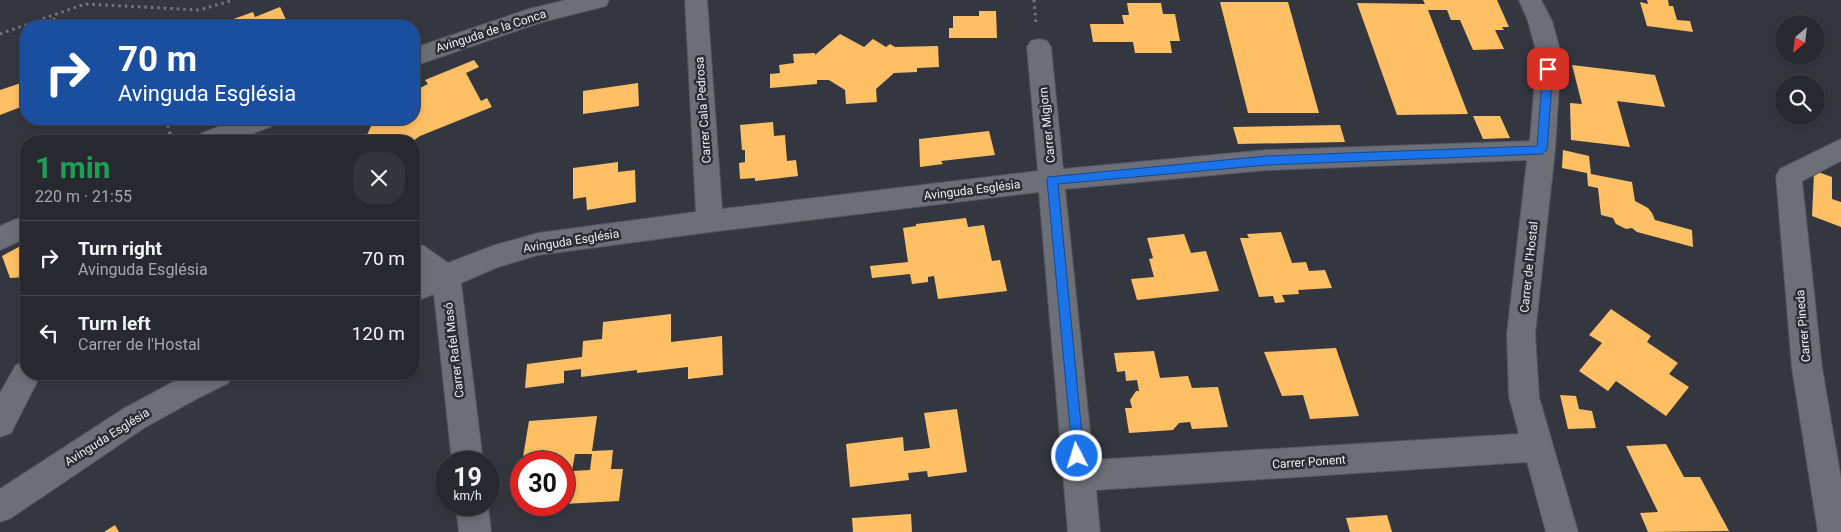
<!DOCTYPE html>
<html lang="en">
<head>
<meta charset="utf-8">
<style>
  :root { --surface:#282930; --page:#34353c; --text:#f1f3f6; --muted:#a5a6ab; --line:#44454c }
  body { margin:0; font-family:Roboto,sans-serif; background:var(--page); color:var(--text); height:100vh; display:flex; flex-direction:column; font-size:19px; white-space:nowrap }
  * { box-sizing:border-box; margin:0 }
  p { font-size:16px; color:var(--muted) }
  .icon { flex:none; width:28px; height:28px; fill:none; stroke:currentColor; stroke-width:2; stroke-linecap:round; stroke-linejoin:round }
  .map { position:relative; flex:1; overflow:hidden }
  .panel { position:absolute; left:20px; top:135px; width:400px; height:245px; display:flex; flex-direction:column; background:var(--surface); border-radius:20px; box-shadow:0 2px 8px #0003,0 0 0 1px var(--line) }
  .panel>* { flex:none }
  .hud { position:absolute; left:20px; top:20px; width:400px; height:105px; border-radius:20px; box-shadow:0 2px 8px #0003,0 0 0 1px var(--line); background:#1a4fa0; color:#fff; overflow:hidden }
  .needle { width:32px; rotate:208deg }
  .buttons { position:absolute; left:1775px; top:15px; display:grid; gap:10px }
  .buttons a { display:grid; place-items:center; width:50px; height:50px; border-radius:50%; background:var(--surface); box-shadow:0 2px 8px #0003,0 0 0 1px var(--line); font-size:25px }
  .speed { position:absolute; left:435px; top:451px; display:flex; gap:10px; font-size:25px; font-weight:700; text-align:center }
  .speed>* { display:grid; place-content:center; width:65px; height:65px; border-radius:50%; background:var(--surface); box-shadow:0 2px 8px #0003,0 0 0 1px var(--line); line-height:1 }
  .speed small { font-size:12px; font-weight:400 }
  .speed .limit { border:8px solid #d22; background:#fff; color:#111 }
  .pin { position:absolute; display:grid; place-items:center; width:42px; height:42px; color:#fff; margin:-21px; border-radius:10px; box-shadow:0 2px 8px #0006 }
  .me { position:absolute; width:55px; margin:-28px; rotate:355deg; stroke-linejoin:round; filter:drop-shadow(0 0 4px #0008) }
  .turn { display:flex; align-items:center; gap:18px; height:105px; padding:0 15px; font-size:22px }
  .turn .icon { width:65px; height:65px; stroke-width:2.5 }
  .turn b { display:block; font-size:35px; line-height:42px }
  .round { display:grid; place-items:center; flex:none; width:52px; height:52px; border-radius:20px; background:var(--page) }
  .head { display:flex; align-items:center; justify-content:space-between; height:85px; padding:0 15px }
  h1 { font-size:30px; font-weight:700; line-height:38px; color:#1e9e55 }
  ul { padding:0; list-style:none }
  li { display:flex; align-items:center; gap:15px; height:75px; padding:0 15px; border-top:1px solid var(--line) }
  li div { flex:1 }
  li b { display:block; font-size:19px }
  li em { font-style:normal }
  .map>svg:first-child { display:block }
  .building { fill:#ffc065; fill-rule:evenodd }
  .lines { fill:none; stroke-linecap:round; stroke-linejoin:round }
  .street-casing { stroke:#53555c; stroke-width:2 }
  .path { stroke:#74767e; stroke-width:3; stroke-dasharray:2.5 4; stroke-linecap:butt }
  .street { fill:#6c6e78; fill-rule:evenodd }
  .route { fill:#1a73e8; stroke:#114b97 }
  .labels { text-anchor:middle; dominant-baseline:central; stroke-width:5; stroke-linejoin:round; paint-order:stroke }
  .street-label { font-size:12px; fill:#eceef4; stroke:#2b2d36 }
</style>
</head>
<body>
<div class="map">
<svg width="1841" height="532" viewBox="0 0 1841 532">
  <rect width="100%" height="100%" fill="#353740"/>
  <g class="building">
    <path d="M1423,0h74l12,27h-7l2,3h-9l9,19 -31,1 -13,-30h-9l-4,-10h-19l40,104 -71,1 -40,-112 68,1z"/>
    <path d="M1647,0h21l1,6h4l4,14 13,1 3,11 -46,-6 -7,-24 8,2z"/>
    <path d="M1220,2h68l31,111h-71z"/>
    <path d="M1127,3h34l2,11h12l5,27h-10l2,12h-37l-2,-11h-40l-3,-18h34l-2,-9h7z"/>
    <path d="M280,7l9,19h-75l39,-14 2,5z"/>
    <path d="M979,11h17l1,27h-48v-10h4v-12h26z"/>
    <path d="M55,18l2,8h-25z"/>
    <path d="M840,34l24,13 9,-8 13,8 4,-3 5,3 43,-1 1,21 -22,1v4l-23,1 -18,16 1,13 -31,2 -1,-14 -16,-10h-12v4l-47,4v-14l10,-1 -1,-8 15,-2 -1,-9 22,-1v2z"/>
    <path d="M474,60l5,7 -13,6 15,28 6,-3 5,9 -72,29 -7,5h-44l-4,-2 9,-19 2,-1h38v-28l14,-7 -3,-4z"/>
    <path d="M1572,65l83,10 10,32 -48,-6 13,46 -59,-7 -1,-37 12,1z"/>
    <path d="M21,83l5,22 -26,10v-25z"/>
    <path d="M638,83l1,23 -56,8v-23z"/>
    <path d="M1473,116h27l10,22 -27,1z"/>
    <path d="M773,122l1,14 11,-1 2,26 9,-1 2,16 -43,5v-3l-15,1 -1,-16 6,-1v-12h-3l-2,-25z"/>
    <path d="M1340,125l5,17 -107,2 -5,-17z"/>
    <path d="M989,131l6,24 -54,6 2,3 -23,3 -1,-28z"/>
    <path d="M1563,150l26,6 2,18 41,8 3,19 13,7 4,5 3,7 37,10 1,17 -56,-15 -5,-4 -6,1 -10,-5 -3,-6 -12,-3 -3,-27 -10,-2 -1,-13 -25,-5z"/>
    <path d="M618,162v10l17,-2 1,32 -49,8 -1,-13 -13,2v-31z"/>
    <path d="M1818,172l14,5v22l9,3v25l-29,-11 2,-43z"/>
    <path d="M966,218l2,9 16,-2 8,36 8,-1 7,31 -69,8 -4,-23 -6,1v5l-16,2 -2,-10 -38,4 -2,-12 38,-4 -5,-34 13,-2v-2z"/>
    <path d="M1281,232l11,31 14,-1 3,9 16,-1 7,18 -34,2 1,4 -17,1 3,7 -10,1 -2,-7 -14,1 -19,-59h9l-2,-4z"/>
    <path d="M1184,234l7,19 15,-2 13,40 -82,9 -6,-21 23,-2 -5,-18 4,-1 -6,-20z"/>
    <path d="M26,243v34l-16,1 -8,-22z"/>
    <path d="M1611,309l40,27 -4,6 31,21 -9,11 20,13 -23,29 -50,-35 -8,10 -29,-20 23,-28 -13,-8z"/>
    <path d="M671,314v28l51,-6 1,39 -35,4v-12l-51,6v-3l-56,7v-8l-17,2v12l-39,5 2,-24 55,-7 1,-16 19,-2 1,-17z"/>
    <path d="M1336,348l23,68 -49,3 -7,-24 -21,1 -18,-44z"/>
    <path d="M1154,351l6,27 28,-2 4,12 26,-1 10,40 -36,2 -2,-7 -11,1 -6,7 -44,3 -4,-25h7l-2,-8 6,-9h3l-2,-11 -11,1 -1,-10 -8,1 -3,-19z"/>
    <path d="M1560,395l16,1 3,13 13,2 4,17 -28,1z"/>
    <path d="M957,409l10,63 -39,5 -1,-6 -19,2 1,7 -59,7 -4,-43 57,-7 1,14 26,-3 -6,-35z"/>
    <path d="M597,416l-5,35 21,-1 -2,19h12l-4,32 -55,3v-42h-29l1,-6 -13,1 6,-36zM575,454h17l-2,16 -18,1z"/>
    <path d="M1666,444l18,33h16l29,54 -81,1 -8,-19 18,-1 -32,-66z"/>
    <path d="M911,514l1,18h-59l-1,-14z"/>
    <path d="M1387,515l5,17h-42l-4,-14z"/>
    <path d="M115,525l4,7h-15z"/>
  </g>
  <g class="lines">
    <g class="street-casing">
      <g id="street">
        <path d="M566,0h43l-3,6 -64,16 -128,44v-18l115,-39z"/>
        <path d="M685,0h22l15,209 316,-38 -11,-124 4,-6 8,-2 8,2 4,6 12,122 204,-19 263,-9 7,-87 -9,-33 -9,-21h22l11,21 9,33 -6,96 -20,184 4,63 39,135h-32l-19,-70 -431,28 4,42h-32l-29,-340 -329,40 -172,23 -40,12 -37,16 22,179h-31l-18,-168 -20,8v-24l7,-4 -7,-5v-26l10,3 24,17 44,-17 46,-13 158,-21zM1527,160l-20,174 2,63 10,37 -426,26 -28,-271 202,-19z"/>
        <path d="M238,119h37l-3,7 -38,15h-38l4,-7z"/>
        <path d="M1841,139v22l-39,20 20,187 19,111v53h-23l-26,-164 -16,-192 4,-7z"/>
        <path d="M26,215v23l-26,12v-24z"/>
        <path d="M26,361v13h15l-30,59 -11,4v-44l16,-28z"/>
        <path d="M188,374h45l-5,9 -28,14 -56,31 -133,90 -11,4v-33l123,-80z"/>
        <path d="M456,505h32l3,27h-32z"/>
      </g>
    </g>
    <g class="path">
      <path d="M1034,0l2,24"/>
      <path d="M0,34l85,-30 114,6 35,-10"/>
      <path d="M124,119l1,5 14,-5"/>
      <path d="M166,119l6,22"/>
    </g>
    <use href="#street" class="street"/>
  </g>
  <path class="route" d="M1548,66l5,3 -6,81 -5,4 -275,11 -209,19 26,272 -2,4 -5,2 -4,-2 -26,-280 1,-3 219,-21 270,-10 6,-77z"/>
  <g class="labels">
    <g class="street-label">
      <text transform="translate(491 31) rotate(-18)">Avinguda de la Conca</text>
      <text transform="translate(703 110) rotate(-94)">Carrer Cala Pedrosa</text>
      <text transform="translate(1047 125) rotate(-96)">Carrer Migjorn</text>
      <text transform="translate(972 190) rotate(-7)">Avinguda Església</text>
      <text transform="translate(571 241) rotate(-9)">Avinguda Església</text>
      <text transform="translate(1529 267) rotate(-84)">Carrer de l'Hostal</text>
      <text transform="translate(1803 326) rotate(-95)">Carrer Pineda</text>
      <text transform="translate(454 350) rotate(-97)">Carrer Rafel Masó</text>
      <text transform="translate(107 437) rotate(-32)">Avinguda Església</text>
      <text transform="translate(1309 462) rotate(-4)">Carrer Ponent</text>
    </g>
  </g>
</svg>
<div class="buttons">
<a><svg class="needle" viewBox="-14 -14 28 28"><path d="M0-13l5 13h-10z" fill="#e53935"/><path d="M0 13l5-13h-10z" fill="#a5a6ab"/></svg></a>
<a><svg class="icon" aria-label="search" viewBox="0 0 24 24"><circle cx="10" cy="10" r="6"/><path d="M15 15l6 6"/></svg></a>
</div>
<div class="speed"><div>19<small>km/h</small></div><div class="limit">30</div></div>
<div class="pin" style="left:1548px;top:69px;background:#d93025"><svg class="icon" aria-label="arrive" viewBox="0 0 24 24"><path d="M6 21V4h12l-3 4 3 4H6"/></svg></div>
<svg class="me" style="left:1077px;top:456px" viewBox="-20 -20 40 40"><circle r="17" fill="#1a73e8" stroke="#fff" stroke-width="3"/><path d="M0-11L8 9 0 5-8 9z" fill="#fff"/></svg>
<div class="hud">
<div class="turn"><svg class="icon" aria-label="right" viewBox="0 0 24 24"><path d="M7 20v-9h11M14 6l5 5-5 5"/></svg><div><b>70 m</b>Avinguda Església</div></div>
</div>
<section class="panel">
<div class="head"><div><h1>1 min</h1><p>220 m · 21:55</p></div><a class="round"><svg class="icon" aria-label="close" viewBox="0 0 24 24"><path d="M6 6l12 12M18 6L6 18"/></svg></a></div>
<ul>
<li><svg class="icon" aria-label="right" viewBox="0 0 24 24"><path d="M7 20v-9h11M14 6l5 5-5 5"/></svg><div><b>Turn right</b><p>Avinguda Església</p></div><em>70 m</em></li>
<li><svg class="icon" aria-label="left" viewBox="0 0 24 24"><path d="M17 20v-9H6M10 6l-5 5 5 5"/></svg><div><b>Turn left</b><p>Carrer de l'Hostal</p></div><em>120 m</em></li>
</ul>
</section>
</div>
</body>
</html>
